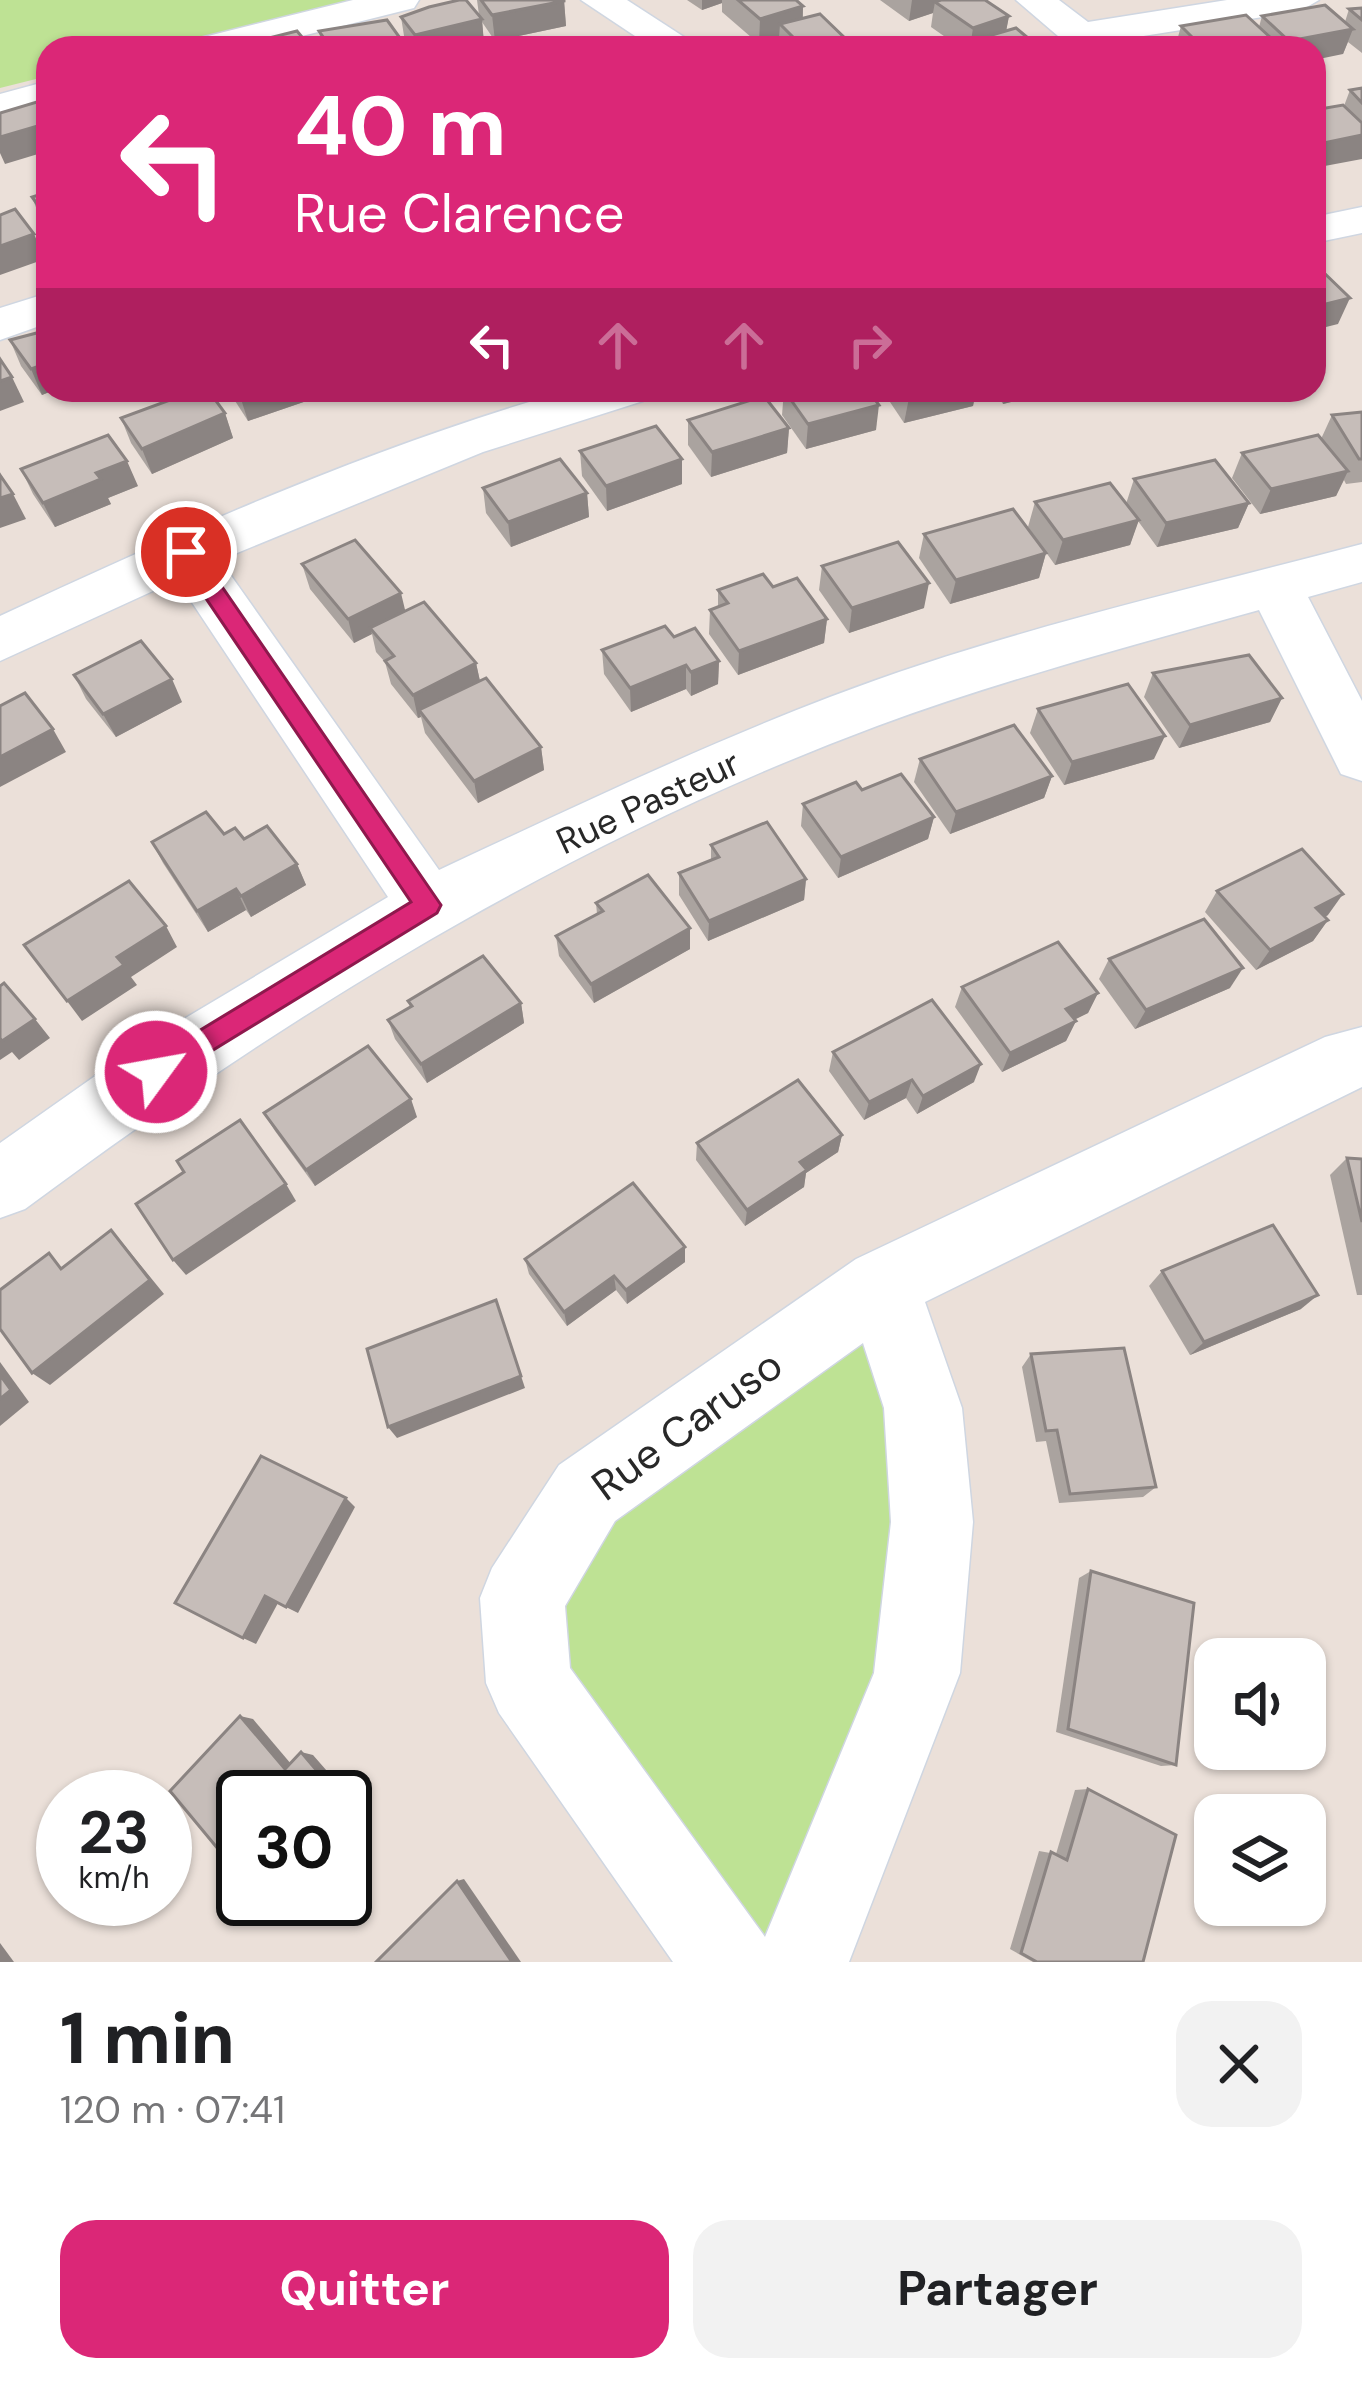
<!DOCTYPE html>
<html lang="fr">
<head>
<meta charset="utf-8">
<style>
  :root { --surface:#fff; --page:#f2f2f2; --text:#202124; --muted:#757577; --accent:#db2777 }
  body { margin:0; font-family:"DM Sans",sans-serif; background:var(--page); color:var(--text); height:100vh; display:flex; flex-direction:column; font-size:45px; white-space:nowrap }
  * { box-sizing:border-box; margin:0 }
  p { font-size:39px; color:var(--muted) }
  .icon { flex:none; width:66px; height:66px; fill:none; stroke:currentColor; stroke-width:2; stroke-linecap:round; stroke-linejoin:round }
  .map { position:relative; height:1962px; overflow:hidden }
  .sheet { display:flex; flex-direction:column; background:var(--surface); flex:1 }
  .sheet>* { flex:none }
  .banner { position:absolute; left:36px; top:36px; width:1290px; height:366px; border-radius:36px; box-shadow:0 3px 9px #0004; background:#db2777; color:#fff; overflow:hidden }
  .tools { position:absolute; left:1194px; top:1638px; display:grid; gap:24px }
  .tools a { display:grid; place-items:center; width:132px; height:132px; border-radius:24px; background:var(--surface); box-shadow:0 3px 9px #0004; font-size:60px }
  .speed { position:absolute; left:36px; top:1770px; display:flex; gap:24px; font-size:60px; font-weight:700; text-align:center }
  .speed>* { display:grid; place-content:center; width:156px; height:156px; border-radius:50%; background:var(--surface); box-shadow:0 3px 9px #0004; line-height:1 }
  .speed small { font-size:30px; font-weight:400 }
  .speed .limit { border:6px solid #111; border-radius:18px; background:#fff; color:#111 }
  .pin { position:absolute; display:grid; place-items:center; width:102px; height:102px; color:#fff; margin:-51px; border:6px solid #fff; border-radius:50%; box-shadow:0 3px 12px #0007 }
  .me { position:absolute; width:132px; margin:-66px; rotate:58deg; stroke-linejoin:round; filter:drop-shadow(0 0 9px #0008) }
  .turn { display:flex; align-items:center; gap:42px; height:252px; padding:0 60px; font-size:54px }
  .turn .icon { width:156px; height:156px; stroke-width:2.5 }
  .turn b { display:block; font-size:84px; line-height:102px }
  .lanes { display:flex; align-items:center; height:114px; padding:0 60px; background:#0003; justify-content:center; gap:60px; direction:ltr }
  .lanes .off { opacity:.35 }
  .round { display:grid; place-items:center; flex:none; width:126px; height:126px; border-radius:36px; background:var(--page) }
  .summary { display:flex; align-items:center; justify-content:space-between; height:204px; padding:0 60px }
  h1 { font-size:72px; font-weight:700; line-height:90px }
  .cta { display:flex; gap:24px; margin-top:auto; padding:24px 60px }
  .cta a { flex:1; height:138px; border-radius:36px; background:var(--accent); color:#fff; font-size:48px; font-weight:700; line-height:138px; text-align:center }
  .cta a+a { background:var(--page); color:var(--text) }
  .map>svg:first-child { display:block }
  .green { fill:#bee294 }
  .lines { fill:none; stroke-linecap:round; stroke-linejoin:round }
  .minor-casing { stroke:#cfd6e1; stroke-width:3 }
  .minor { fill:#fff; fill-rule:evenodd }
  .wall { fill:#aaa39f }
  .shaded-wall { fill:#8b8482 }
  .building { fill:#c6bdb9; stroke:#8b8482; stroke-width:3 }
  .route { fill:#db2777; stroke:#8e194d; stroke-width:3 }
  .labels { text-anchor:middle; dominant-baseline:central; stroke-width:9; stroke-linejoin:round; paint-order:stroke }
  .street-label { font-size:36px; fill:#282828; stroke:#fff }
  .near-street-label { font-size:42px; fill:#282828; stroke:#fff }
</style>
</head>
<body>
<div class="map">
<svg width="1362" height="1962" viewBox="0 0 1362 1962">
  <rect width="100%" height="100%" fill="#ebe0d9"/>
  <g class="green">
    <path d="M0,0h351l-192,48h-111v28l-48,12z"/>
    <path d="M869,1329l39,181 -23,163 -116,289 -214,-310 10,-68 52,-76z"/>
  </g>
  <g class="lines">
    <g class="minor-casing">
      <g id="minor">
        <path d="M353,0h66l-5,8 -160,40h-68l6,-8z"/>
        <path d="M581,0h46l74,48h-48z"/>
        <path d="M1016,0h43l29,22 139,-22h92l-19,11 -188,30 5,7h-45z"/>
        <path d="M48,81v25l-48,13v-25z"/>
        <path d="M1362,207v26l-48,10v-26z"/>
        <path d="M48,293v30l-48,17v-32z"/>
        <path d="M570,390h81l-8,11 -160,51 -263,108 219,310c129,-60 258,-122 391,-173 172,-66 355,-106 532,-153v38l-54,15 54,104v80l-21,-7 -82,-164c-129,36 -257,70 -382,116 -308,115 -590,288 -852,483l-25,9v-75l132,-93 256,-153 -211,-317 -177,81v-45c185,-86 372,-170 570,-226z"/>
        <path d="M1362,1027v60l-437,215 37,106 11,114 -13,151 -111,289h-176l-174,-249 -13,-30 -6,-85 12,-30 67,-103 297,-206 469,-222zM863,1343l21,65 7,114 -17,151 -109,264 -195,-269 -5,-62 50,-85z"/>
      </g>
    </g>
    <use href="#minor" class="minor"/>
  </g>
  <g class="wall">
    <path d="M477,0h87l2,26 -71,15 -13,-19 2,22 -16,4h-58l-5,-6 -4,-25 78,-2z"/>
    <path d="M687,0h109l7,6v12l47,25 -1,5h-71l1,-10 -20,6 -37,-32v-9l-20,7z"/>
    <path d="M880,0h105l24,16 -3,15 34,17h-79l-30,-21 2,-14 -24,8z"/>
    <path d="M1362,8v45l-14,-11 -5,12 -29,-6h-139l6,-22 78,1 3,-11 83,6 4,-13z"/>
    <path d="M319,31l81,7 2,10h-80z"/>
    <path d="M1362,88v71l-18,-53 6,-16z"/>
    <path d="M48,192v39l-6,-8 -10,-26z"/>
    <path d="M10,340l38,50h6l-12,5 -21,-29z"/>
    <path d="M228,390h95l1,5 -76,26z"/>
    <path d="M784,390l92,40 -70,19 -24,-34z"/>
    <path d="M885,390h91l-3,16 -69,17 -20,-30z"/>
    <path d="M994,390h66l-57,14z"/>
    <path d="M1362,412v70l-16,2 -2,-4 -8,16 -76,18 -28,-36 10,-25 79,-14 11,-24z"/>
    <path d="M225,413l8,25 -81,36 -21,-31 -10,-25z"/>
    <path d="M688,420l101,8 -2,25 -76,24 -23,-32z"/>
    <path d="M580,451l102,33 -75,27 -25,-35z"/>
    <path d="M21,469l117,17 -30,12 3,6 -56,23 -22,-33z"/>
    <path d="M1134,479l115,24 -11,25 -81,19 -19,-26 -8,24 -75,20 -27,-38 7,-25 91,2z"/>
    <path d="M483,488l104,5 2,24 -78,30 -25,-34z"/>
    <path d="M924,534l122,19 -7,25 -89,26 -31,-46z"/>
    <path d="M302,564l103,47 71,52 4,18 61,66 3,23 -66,33 -53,-70 -4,-16 -3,1 -27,-34 -6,-22 -9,-10 -4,-18 -18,9 -44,-54z"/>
    <path d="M822,566l102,42 -75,25 -30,-43z"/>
    <path d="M773,587l54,32 -3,24 -86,32 -29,-41 1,-24 8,-3v-17z"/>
    <path d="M674,637l45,24 -1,23 -27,12 -5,-7 -55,23 -27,-38 -2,-24z"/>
    <path d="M1153,673l129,25 -12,24 -91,26 -35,-51z"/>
    <path d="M74,675l108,27 -66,35 -30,-38z"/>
    <path d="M1038,709l116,50 -90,26 -34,-52z"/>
    <path d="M920,759l132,17 -8,22 -94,36 -36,-52z"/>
    <path d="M862,790l72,27 -6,22 -90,39 -37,-52 2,-22z"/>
    <path d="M224,834l20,5 53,25 9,21 -55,32 -5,-7 -38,22 -45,-69 -11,-21z"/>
    <path d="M711,845l95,34 -2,21 -96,41 -29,-46v-22l32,-13z"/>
    <path d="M1217,891l111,24 -3,2 3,3 -15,21 -57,29 -51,-58z"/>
    <path d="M596,903l94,25v21l-96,54 -35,-47 -3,-20 41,-22z"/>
    <path d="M1109,959l121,29 -95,41 -36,-50z"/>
    <path d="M962,987l136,6 -10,20 -14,7 2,1 -10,20 -64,31 -47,-65z"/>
    <path d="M408,1001l113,2 3,20 -97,60 -32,-44 -7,-19 22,-13z"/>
    <path d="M833,1052l141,30 -57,32 -11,-16 -42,22 -35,-49z"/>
    <path d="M264,1113l153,4 -102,69 -40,-55z"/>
    <path d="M842,1135l-4,17 -32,21 -2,14 -59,39 -49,-66 1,-17z"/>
    <path d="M1347,1158l15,1v136h-5l-27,-120z"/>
    <path d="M525,1259l160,3 -58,42 -11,-14 -49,36 -38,-52z"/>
    <path d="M1162,1271l139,38 -111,46 -41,-69z"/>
    <path d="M1031,1354l125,133 -13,10 -84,6 -13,-62 -10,1 -14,-75z"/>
    <path d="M1091,1571l85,194 -15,1 -105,-34 23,-154z"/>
    <path d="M1088,1789l55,173h-110l-23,-13 29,-98 17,3 19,-64z"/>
  </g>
  <g class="shaded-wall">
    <path d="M702,0h20v3l-20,7z"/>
    <path d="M912,0h49l-26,2 -2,11 -24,8z"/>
    <path d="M564,1l2,25 -71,15 -3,-26z"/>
    <path d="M803,6l-1,25 -22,-7 -1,14 -20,6 1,-25z"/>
    <path d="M1009,16l-5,26 -26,-3 -2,9h-6l3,-20z"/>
    <path d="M482,19l2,25 -16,4h-51l-2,-13z"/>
    <path d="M1353,29l-10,25 -29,6v-12h-28l3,-7z"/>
    <path d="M400,38l2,10h-45z"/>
    <path d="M1272,39l-3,9h-47z"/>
    <path d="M48,123v28l-43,13 -5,-11v-16z"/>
    <path d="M1362,135v24l-48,9v-23z"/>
    <path d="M34,234l11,25 -45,16v-29z"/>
    <path d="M1350,298l-12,26 -24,6v-23z"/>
    <path d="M48,363v27h6l-12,5 -11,-26z"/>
    <path d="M12,377l12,25 -24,9v-30z"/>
    <path d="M258,390h65l1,5 -76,26 -8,-25z"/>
    <path d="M940,390h36l-3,16 -69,17 5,-25z"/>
    <path d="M1006,390h54l-57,14z"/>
    <path d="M879,405l-3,25 -70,19 2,-25z"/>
    <path d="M225,413l8,25 -81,36 -10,-25z"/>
    <path d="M789,428l-2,25 -76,24 1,-25z"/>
    <path d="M682,459v25l-75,27 -1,-25z"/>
    <path d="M127,461l11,25 -30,12 3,6 -56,23 -12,-24 53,-30z"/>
    <path d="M1348,471l-12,25 -76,18 11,-25z"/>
    <path d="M587,493l2,24 -78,30 -3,-25z"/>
    <path d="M13,494l13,25 -26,9v-30z"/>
    <path d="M1249,503l-11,25 -81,19 9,-24z"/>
    <path d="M1139,520l-9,25 -75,20 8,-25z"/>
    <path d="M1046,553l-7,25 -89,26 6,-24z"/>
    <path d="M929,583l-5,25 -75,25 3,-25z"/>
    <path d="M401,593l6,25 -37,10 2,6 -18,9 -6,-24z"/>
    <path d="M827,619l-3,24 -86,32 1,-24z"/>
    <path d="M719,661l-1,23 -27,12v-24z"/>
    <path d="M476,663l5,23 -62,24 2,7 -3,1 -5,-23z"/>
    <path d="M686,665v24l-55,23 -1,-24z"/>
    <path d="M172,679l10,23 -66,35 -13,-23z"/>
    <path d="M1282,698l-12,24 -91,26 11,-23z"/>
    <path d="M53,729l13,23 -66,35v-30z"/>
    <path d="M1165,736l-11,23 -90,26 8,-23z"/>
    <path d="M541,747l3,23 -66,33 -4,-22z"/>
    <path d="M1052,776l-8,22 -94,36 6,-22z"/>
    <path d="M934,817l-6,22 -90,39 3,-21z"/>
    <path d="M297,864l9,21 -55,32 -10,-21z"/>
    <path d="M806,879l-2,21 -96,41 1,-20z"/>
    <path d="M236,889l10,21 -38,22 -11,-21z"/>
    <path d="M1343,894l-15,21 -26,14 14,-21z"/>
    <path d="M1328,920l-15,21 -57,29 14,-20z"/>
    <path d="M166,926l11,21 -46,30 6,8 -55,36 -15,-20 50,-44z"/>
    <path d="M690,928v21l-96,54 -3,-19z"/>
    <path d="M1243,968l-13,20 -95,41 11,-19z"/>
    <path d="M1098,993l-10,20 -31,15 9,-19z"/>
    <path d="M521,1003l3,20 -97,60 -6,-19z"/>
    <path d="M35,1019l15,19 -31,22 -7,-8 -12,8v-22z"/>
    <path d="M1076,1021l-10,20 -64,31 8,-19z"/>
    <path d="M981,1064l-7,18 -57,32 6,-18z"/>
    <path d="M912,1080l-6,18 -42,22 5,-18z"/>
    <path d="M411,1099l6,18 -102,69 -9,-16z"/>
    <path d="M842,1135l-4,17 -32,21 -2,14 -59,39 2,-16 53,-48z"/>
    <path d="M286,1184l10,17 -110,74 -13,-15z"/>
    <path d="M111,1230l14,16 39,48 -114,91 -18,-12z"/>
    <path d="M685,1247v15l-58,42 -1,-14z"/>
    <path d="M614,1276l2,14 -49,36 -3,-14z"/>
    <path d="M1318,1295l-17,14 -111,46 14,-13z"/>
    <path d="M496,1300l29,88 -128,50 -9,-11z"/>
    <path d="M0,1362l29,40 -29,24z"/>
    <path d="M346,1498l9,9 -57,106 -12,-6z"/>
    <path d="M265,1596l13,7 -22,41 -13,-6z"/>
    <path d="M240,1716l13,3 44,52 -12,-2z"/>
    <path d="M301,1752l12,3 55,63 -23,26v-47h-6z"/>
    <path d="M464,1879l57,83h-9l-55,-81z"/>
    <path d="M287,1899h10l-11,13 -14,3z"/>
    <path d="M0,1943l14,19h-14z"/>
  </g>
  <g class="building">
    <path d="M459,0h7l16,19 -67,16 -14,-18 28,-10z"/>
    <path d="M481,0h83v1l-72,14z"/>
    <path d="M738,0h58l7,6 -43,13z"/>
    <path d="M941,0h44l24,16 -36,12 -38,-26z"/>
    <path d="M1325,5l28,24 -64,12 -27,-25z"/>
    <path d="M1362,8v12l-13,-11z"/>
    <path d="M820,14l30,29 -21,5h-25l-24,-24z"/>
    <path d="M1246,15l26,24 -50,9h-19l-22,-22z"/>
    <path d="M387,20l13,18 -43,10h-26l-12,-17z"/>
    <path d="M1016,28l24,20h-51l-11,-9z"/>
    <path d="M297,31l14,17 -78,-1z"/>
    <path d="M1362,88v15l-12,-13z"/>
    <path d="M47,99l1,24 -48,14v-24z"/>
    <path d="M1343,105l19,18v12l-48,10v-35z"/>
    <path d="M48,192v27l-16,-22z"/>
    <path d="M15,209l19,25 -34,12v-31z"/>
    <path d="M1319,268l31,30 -36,9v-38z"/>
    <path d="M48,330v33l-17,6 -21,-29z"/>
    <path d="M0,359l12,18 -12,4z"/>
    <path d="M197,390h11l17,23 -83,36 -21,-31z"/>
    <path d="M236,390h22l-18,6z"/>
    <path d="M784,390h84l11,15 -71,19z"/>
    <path d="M903,390h37l-31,8z"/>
    <path d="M764,396l25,32 -77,24 -24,-32z"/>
    <path d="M1362,412v47h-3l-27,-44z"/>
    <path d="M656,426l26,33 -76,27 -26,-35z"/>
    <path d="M108,435l19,26 -31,12 5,6 -58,24 -22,-34z"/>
    <path d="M1318,435l30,36 -77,18 -29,-36z"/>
    <path d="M560,459l27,34 -79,29 -25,-34z"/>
    <path d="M1215,460l34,43 -83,20 -32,-44z"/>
    <path d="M0,475l13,19 -13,4z"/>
    <path d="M1110,483l29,37 -76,20 -28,-38z"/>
    <path d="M1013,509l33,44 -90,27 -32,-46z"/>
    <path d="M355,540l46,53 -53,26 -46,-55z"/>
    <path d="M898,542l31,41 -77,25 -30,-42z"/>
    <path d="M763,574l10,13 24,-9 30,41 -88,32 -29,-41 18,-7 -10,-13z"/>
    <path d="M424,602l52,61 -63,32 -28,-34 9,-5 -24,-28z"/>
    <path d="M665,626l9,11 21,-9 24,33 -28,11 -5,-7 -56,23 -28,-38z"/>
    <path d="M141,641l31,38 -69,35 -29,-39z"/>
    <path d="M1249,655l33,43 -92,27 -37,-52z"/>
    <path d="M486,678l55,69 -67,34 -55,-71z"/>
    <path d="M1128,684l37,52 -93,26 -34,-53z"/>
    <path d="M25,693l28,36 -53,28v-51z"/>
    <path d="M1014,725l38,51 -96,36 -36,-53z"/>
    <path d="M901,774l33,43 -93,40 -38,-53 53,-22 6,8z"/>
    <path d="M206,812l18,22 11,-6 9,11 23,-13 30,38 -56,32 -5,-7 -39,22 -45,-69z"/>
    <path d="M767,822l39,57 -97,42 -30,-48 40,-16 -8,-12z"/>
    <path d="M1302,849l41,45 -27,14 12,12 -58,30 -53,-59z"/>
    <path d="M648,875l42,53 -99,56 -35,-48 47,-25 -7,-8z"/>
    <path d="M129,881l37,45 -49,31 7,8 -57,36 -43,-56z"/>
    <path d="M1204,919l39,49 -97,42 -37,-51z"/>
    <path d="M1058,942l40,51 -32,16 10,12 -66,32 -48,-66z"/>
    <path d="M483,956l38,47 -100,61 -33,-44 24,-14 -4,-5z"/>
    <path d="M4,983l31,36 -33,22 -2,-3v-52z"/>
    <path d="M932,1000l49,64 -58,32 -11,-16 -43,22 -36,-50z"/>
    <path d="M368,1046l43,53 -105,71 -42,-57z"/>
    <path d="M798,1080l44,55 -42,27 7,8 -60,40 -50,-67z"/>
    <path d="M240,1120l46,64 -113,76 -37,-56 48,-32 -7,-11z"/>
    <path d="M1347,1158l15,1v63z"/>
    <path d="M633,1183l52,64 -59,43 -12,-14 -50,36 -39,-53z"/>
    <path d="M1273,1225l45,70 -114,47 -42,-71z"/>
    <path d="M111,1230l39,50 -118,93 -32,-44v-39l49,-37 12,16z"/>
    <path d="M496,1300l25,76 -133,51 -21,-78z"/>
    <path d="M1124,1348l32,139 -86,7 -13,-64 -11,1 -15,-77z"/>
    <path d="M0,1375l11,15 -11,9z"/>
    <path d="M261,1456l85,42 -60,109 -21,-11 -22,42 -68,-35z"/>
    <path d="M1091,1571l103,32 -18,162 -108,-36z"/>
    <path d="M240,1716l45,53 16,-17 38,45h-96v82l-73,-88z"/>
    <path d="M1088,1789l88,46 -33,127h-106l-16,-9 30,-101 16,8z"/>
    <path d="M345,1804l13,14 -13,15z"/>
    <path d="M457,1881l55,81h-136z"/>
    <path d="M259,1899h28l-15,16z"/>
  </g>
  <path class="route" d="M186,544l8,2 247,359 -4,8 -281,172 -10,-4v-18l265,-161 -233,-345v-11z"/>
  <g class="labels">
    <g class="street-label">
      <text transform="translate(648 802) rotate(-25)">Rue Pasteur</text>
    </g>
    <g class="near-street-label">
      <text transform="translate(687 1425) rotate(-36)">Rue Caruso</text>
    </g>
  </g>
</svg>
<div class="tools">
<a><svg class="icon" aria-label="sound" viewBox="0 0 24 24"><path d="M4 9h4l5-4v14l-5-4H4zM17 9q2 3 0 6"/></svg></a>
<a><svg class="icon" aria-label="layers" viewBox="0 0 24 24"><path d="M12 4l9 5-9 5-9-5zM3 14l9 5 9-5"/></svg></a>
</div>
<div class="speed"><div>23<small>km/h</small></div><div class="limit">30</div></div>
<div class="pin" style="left:186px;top:552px;background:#d93025"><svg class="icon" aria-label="arrive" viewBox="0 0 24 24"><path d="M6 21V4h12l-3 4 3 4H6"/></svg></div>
<svg class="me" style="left:156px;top:1072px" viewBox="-20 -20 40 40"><circle r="17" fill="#db2777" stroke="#fff" stroke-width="3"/><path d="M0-11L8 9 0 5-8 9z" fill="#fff"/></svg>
<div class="banner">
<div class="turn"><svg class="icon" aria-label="left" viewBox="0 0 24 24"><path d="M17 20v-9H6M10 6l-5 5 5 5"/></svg><div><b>40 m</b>Rue Clarence</div></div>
<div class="lanes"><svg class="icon" aria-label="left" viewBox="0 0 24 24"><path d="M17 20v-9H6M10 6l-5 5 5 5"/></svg><svg class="icon off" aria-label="ahead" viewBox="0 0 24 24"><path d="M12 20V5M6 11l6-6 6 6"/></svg><svg class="icon off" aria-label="ahead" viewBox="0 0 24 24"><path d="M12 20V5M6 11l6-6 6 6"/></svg><svg class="icon off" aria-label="right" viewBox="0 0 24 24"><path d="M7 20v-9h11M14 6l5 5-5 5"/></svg></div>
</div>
</div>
<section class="sheet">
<div class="summary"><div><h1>1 min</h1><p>120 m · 07:41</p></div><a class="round"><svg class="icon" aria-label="close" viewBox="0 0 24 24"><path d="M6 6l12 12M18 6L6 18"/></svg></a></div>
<div class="cta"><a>Quitter</a><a>Partager</a></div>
</section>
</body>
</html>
